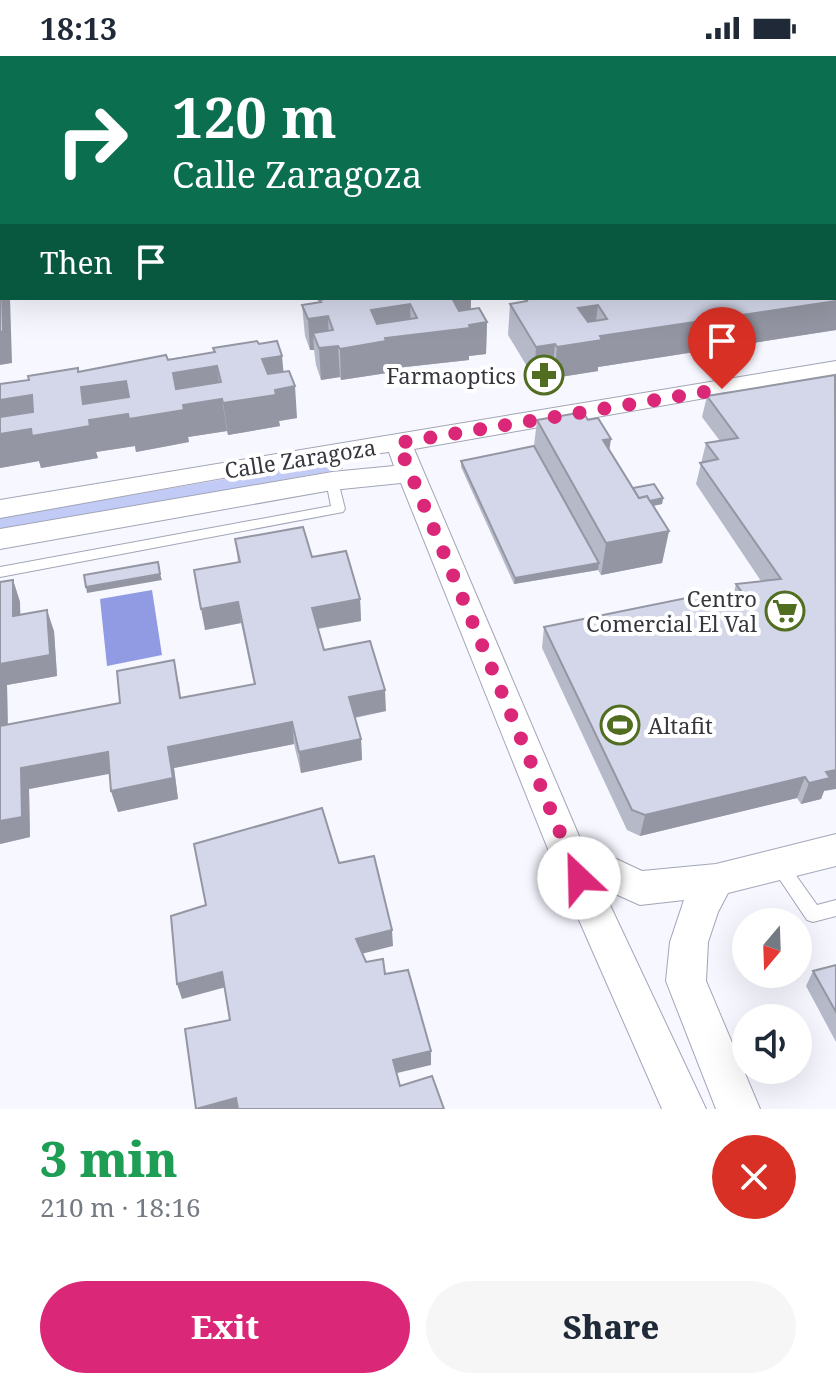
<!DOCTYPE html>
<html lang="en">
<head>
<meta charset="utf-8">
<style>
  :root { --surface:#fff; --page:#f6f6f7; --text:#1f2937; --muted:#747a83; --accent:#db2777 }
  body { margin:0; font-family:"Noto Serif",serif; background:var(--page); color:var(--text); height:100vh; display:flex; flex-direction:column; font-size:30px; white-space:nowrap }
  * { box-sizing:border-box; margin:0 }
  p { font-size:26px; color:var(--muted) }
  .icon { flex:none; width:44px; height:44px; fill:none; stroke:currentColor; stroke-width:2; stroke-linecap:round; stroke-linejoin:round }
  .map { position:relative; height:1053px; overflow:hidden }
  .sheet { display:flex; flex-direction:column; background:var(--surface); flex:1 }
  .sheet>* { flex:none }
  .guide { position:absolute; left:0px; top:0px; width:836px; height:244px; box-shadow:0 8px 32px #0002; background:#0b6e4f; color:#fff; overflow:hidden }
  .needle { width:52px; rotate:199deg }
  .controls { position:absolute; left:732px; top:852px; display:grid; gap:16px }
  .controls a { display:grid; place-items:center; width:80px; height:80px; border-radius:50%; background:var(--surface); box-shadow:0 8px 32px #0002; font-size:40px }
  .pin { position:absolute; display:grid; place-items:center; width:68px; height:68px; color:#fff; margin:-82px -34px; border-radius:50% 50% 50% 0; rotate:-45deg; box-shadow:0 0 8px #0007 }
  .pin .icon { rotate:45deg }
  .me { position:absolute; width:88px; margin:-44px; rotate:336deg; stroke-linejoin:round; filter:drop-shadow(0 0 6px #0008) }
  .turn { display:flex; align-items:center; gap:28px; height:168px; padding:0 40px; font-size:36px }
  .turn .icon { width:104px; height:104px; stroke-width:2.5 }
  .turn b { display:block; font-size:56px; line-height:68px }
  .then { display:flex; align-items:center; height:76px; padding:0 40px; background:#0003; gap:16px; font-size:30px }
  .round { display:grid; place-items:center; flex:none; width:84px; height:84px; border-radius:42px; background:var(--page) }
  .head { display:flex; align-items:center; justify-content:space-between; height:136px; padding:0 40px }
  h1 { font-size:48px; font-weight:800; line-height:60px; color:#1e9e55 }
  .cta { display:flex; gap:16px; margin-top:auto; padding:16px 40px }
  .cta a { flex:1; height:92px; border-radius:48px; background:var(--accent); color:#fff; font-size:32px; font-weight:800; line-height:92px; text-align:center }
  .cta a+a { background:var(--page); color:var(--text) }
  .status { display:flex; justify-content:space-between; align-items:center; height:56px; padding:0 40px; background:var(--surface); direction:ltr }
  .status svg { height:22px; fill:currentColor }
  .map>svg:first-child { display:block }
  .green { fill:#c2caf6 }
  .water { fill:#909be3 }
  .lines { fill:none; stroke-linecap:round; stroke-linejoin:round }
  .lane-casing { stroke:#a2a5b6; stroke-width:2 }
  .street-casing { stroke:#a2a5b6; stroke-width:2 }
  .lane { fill:#fff; fill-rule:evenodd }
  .street { fill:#fff; fill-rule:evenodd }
  .wall { fill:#b5b9c8 }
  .shaded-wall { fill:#9496a3 }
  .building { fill:#d3d7e9; stroke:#9496a3; stroke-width:2; fill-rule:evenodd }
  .route { stroke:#db2777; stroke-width:14; stroke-dasharray:0 25.2 }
  .labels { text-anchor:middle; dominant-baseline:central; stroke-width:8; stroke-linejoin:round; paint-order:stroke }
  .poi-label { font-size:22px; fill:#36373e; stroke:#fff; text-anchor:end }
  .street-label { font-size:22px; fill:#36373e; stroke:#fff }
</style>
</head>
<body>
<div class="status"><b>18:13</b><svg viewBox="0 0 49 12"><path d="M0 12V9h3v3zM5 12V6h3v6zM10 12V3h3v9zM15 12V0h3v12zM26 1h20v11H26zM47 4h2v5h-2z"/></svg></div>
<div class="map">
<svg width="836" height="1053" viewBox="0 0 836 1053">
  <rect width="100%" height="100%" fill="#f6f7ff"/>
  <g class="green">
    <path d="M108,0h728v82l-2,-80z"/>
    <path d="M339,403l4,10 -343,62v-13z"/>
  </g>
  <path class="water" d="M152,534l10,65 -55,11 -7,-67z"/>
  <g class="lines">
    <g class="lane-casing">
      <g id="lane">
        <path d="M332,421l6,4 7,28 -2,3 -343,65v-10l331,-61 -5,-25z"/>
        <path d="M779,801l6,3 32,45 19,-5v16l-23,6 -6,-2 -37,-55 3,-5z"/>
      </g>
    </g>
    <g class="street-casing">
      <g id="street">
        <path d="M13,0h26l1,2h-26z"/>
        <rect x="0" y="53" width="2" height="12"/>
        <rect x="834" y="175" width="2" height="14"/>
        <path d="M836,305v14l-422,74 168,394 60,28 74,-7 120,-30v32l-108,27 -10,19 -10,30 -2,39 54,128h-44l-50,-128 4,-39 14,-42 -44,5 -38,-17 104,221h-44l-112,-255 -149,-371 -69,7 -332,59v-20l332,-57 62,-6 -5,-14 -60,7 -329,59v-18z"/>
      </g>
    </g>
    <use href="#lane" class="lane"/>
    <use href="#street" class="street"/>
  </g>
  <g class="wall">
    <path d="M836,223v51l-238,37v4l-44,7 -2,-3 -18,3 -26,-43 2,-31 15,-3 1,-3z"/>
    <path d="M330,242h141v11l16,13 -1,32 -17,2v4l-82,9v4l-46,7 -1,-3 -19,3 -5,-15 -2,-15h-4l-5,-14 -3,-31 18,-2 -1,-3z"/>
    <path d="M213,292l71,24 13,46 -18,3 1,5 -52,9 -1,-4 -39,6 1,5 -53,10 -1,-6 -39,6 2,6 -57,10 -2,-7 -39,7v-84l214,-32z"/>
    <path d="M835,319l-11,416 -3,8 -20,5 -4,-6 -157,38 -13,-6 -85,-182 2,-21 157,-23 32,-7 3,-13 25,-3 -65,-97 10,-41 14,-2 -18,-24 5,-21z"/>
    <path d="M537,364l72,29 24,39 30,10 -1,6 -9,2 16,25 -7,32 -61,12 -3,-5 -84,14 -53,-117v-6l73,-15z"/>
    <path d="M235,483l77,18 48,42 1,22 -43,8 6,21 62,61 -31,7 6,21 1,21 -61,13 -7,-29 -120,24 4,31 -60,13 -7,-21 -1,-18 -81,16 1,48 -30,7v-262l13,-2 7,22v13l34,16 3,45 -50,9 1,39 112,-21 59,-21 2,16 73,-14 -13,-61 -36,7 33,-68z"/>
    <path d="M836,909v77l-30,-56 7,-15z"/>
  </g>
  <g class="shaded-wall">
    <rect x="0" y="93" width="2" height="37"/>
    <rect x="834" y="111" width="2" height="28"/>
    <path d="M0,155l2,8v67z"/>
    <path d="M2,242h8l2,65 -12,2v-33z"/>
    <path d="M452,242h19l-1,27 17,-3 -1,32 -17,2v4l-82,9v4l-46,7 -1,-31 31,-39 39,-6 1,31z"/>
    <path d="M836,245v29l-238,37v4l-44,7 3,-31 43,-11z"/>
    <path d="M598,249l-4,31 -16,-28z"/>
    <path d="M328,260l1,31 9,-1 2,31 -19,3 -2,-32 -6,-15 1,17h-4l-2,-31z"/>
    <path d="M555,288l-3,31 -18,3 2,-31z"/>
    <path d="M282,300l3,32 -19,3 -4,-32z"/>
    <path d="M217,310l4,32 -43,7 -5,-32z"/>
    <path d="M126,325l57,24 39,-6 5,32 -39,6 1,5 -53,10 -1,-6 -39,6 2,6 -57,10 -2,-7 -39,7v-34l83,-30 -2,-17z"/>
    <path d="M295,330l2,32 -18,3 1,5 -52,9 -5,-32 52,-13z"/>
    <path d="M32,339l9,32 -41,6v-33z"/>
    <path d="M611,383l-5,32 -3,-31z"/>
    <path d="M663,442l-1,6 -21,4 1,-6z"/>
    <path d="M669,475l-7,32 -61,12 5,-32z"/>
    <path d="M599,507l-1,7 -84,14 1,-6z"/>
    <path d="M160,518l2,6 -75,13 -1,-6z"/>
    <path d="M13,524l7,22 1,35 -8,-21z"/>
    <path d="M360,543l1,22 -47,8 -2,-21z"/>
    <path d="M238,546l3,21 -36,7 -4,-21z"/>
    <path d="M47,554l7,21 3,45 -50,9 1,62 -8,-21v-62z"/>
    <path d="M385,634l1,21 -35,7 -2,-21z"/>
    <path d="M292,666l2,22 -120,24 4,31 -60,13 -7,-21 57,-44z"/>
    <path d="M361,683l1,21 -61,13 -2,-21z"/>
    <path d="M108,696l6,21 -85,16 1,48 -30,7v-23l21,-53z"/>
    <path d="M836,714v19l-12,2 -3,8 -20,5 8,-21 17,-11z"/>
    <path d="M805,721l-8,21 -157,38 5,-21z"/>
    <path d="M392,874l1,16 -36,9 -1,-16z"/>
    <path d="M222,916l4,15 -44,12 -5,-15z"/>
    <path d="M431,995v14l-38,9v-14z"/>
    <path d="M236,1042l3,11h-42z"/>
  </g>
  <g class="building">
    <path d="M674,0h17l2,2h-17z"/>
    <rect x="0" y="77" width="2" height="16"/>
    <rect x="834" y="97" width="2" height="14"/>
    <path d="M0,165l3,110 -3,1z"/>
    <path d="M834,221l2,2v22l-236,35 2,4 -45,7 -2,-3 -19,3 -26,-43 17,-3 -1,-3h308zM598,249l9,14 -19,3 -10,-14z"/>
    <path d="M330,242h122l7,13 20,-3 8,14 -18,3 1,3 -85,10 1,3 -46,8 -2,-3 -19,2 -6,-15 20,-3 -5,-14 -20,3 -6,-14 19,-3 -2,-2zM410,248l7,14 -40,6 -6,-14z"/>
    <path d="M257,285l2,3 18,-3 5,15 -20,3 6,15 21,-3 6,15 -20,4 1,5 -53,8 -1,-4 -39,6 1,5 -55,9 -1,-5 -39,6 1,6 -58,10 -1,-7 -31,5v-17l33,-5 -1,-17 -32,5v-16l29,-4 -1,-4 50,-8v4l88,-17 2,5 47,-8 -2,-4zM217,310l4,16 -45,7 -3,-16zM126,325l3,16 -46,7 -2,-17z"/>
    <path d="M835,319l1,395 -10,2 4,6 -21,5 -4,-6 -160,38 -13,-5 -88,-183 152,-31 5,8 43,-9 -8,-11 45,-5 -81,-116 18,-4 -12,-16 32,-5 -31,-42z"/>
    <path d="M583,356l5,8 10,-2 13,21 -8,1 36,58 8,-2 22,35 -63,12 -69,-123z"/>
    <path d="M534,390l65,117 -84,15 -54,-117z"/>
    <path d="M654,428l9,14 -13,3 -3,-5 -8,2 -6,-10z"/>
    <path d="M303,471l9,30 34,-6 14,48 -48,9 12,42 46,-9 15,49 -36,7 12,42 -62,13 -7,-30 -124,25 5,31 -62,13 -3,-39 -87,16 1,49 -22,4v-95l120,-23 -3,-32 57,-11 6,38 75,-14 -17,-82 -37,7 -7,-39 46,-8 -5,-23z"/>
    <path d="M158,506l2,12 -74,13 -2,-12z"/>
    <path d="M13,524v36l34,-6 3,45 -50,9v-82z"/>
    <path d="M322,752l17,55 35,-7 18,74 -36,9 10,23 17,-3 2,15 23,-4 23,81 -38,9 7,26 32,-10 12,33h-206l-2,-11 -40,11 -11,-80 45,-9 -8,-48 -45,12 -6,-68 35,-11 -12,-61z"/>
    <path d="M836,909v47l-23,-41z"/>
  </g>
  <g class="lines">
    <path class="route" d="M579,822l-181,-435 324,-54"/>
  </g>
  <defs>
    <g id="pharmacy-ring" transform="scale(2)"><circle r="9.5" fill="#fff" stroke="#516d20" stroke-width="1.5"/><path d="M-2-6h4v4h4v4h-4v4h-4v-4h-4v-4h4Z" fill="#516d20"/></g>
    <g id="supermarket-ring" transform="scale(2)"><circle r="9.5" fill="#fff" stroke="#516d20" stroke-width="1.5"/><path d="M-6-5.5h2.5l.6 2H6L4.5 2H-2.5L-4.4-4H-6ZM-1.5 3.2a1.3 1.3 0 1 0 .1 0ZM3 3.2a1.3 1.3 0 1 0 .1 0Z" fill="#516d20"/></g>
    <g id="stadium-ring" transform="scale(2)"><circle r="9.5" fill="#fff" stroke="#516d20" stroke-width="1.5"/><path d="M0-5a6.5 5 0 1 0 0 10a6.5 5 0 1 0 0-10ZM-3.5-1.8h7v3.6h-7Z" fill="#516d20"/></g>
  </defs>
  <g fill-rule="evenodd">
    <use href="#pharmacy-ring" x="544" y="319"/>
    <use href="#supermarket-ring" x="785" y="555"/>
    <use href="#stadium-ring" x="620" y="669"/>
  </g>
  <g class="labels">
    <g class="poi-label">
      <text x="516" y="319">Farmaoptics</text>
      <text x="757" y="542">Centro<tspan x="757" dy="25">Comercial El Val</tspan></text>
      <text x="648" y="669" text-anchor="start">Altafit</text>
    </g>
    <g class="street-label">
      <text transform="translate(300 402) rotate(-9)">Calle Zaragoza</text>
    </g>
  </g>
</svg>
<div class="controls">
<a><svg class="needle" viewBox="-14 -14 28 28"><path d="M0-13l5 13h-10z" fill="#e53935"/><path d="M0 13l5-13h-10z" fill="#747a83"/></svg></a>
<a><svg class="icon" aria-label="sound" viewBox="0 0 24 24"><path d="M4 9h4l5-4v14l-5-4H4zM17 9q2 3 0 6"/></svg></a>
</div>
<div class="pin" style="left:722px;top:333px;background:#d93025"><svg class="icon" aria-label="arrive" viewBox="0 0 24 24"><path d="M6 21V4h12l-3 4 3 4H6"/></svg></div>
<svg class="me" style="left:579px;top:822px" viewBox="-20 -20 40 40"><circle r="19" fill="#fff"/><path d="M0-13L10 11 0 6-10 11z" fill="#db2777"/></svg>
<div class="guide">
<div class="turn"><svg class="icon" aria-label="right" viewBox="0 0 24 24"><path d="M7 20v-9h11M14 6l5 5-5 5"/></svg><div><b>120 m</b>Calle Zaragoza</div></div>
<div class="then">Then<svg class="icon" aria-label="arrive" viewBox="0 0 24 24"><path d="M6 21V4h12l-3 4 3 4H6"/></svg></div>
</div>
</div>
<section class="sheet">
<div class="head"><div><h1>3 min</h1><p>210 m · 18:16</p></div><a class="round" style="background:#d93025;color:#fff"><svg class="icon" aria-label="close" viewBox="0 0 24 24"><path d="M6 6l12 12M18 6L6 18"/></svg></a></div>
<div class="cta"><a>Exit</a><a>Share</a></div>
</section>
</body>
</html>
